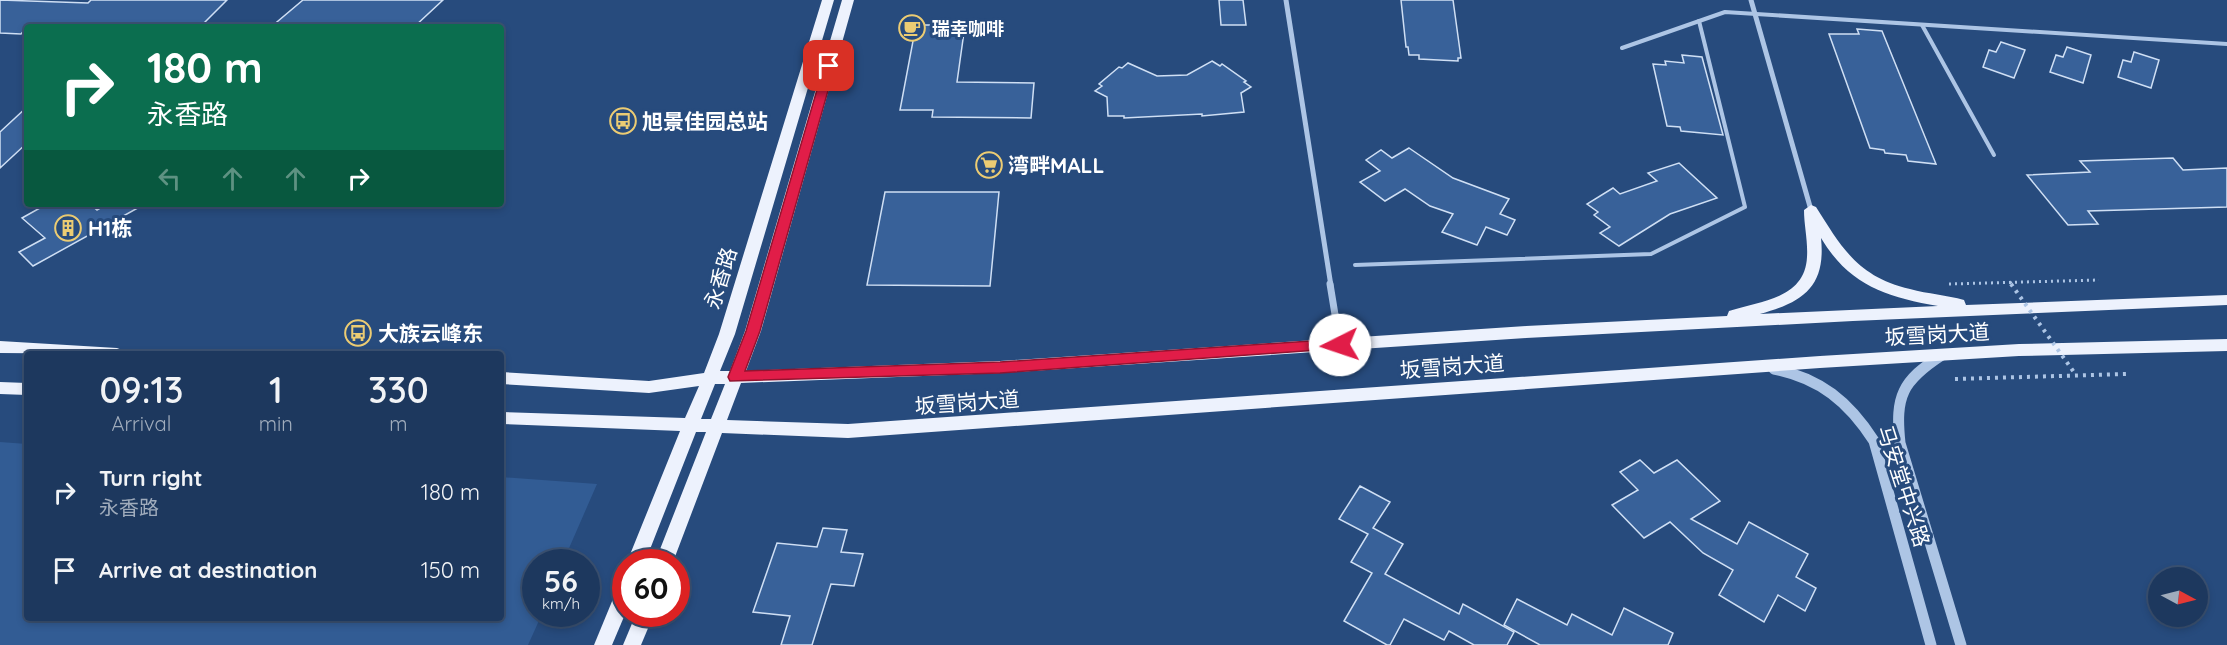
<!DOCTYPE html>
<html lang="en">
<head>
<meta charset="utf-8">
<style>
  :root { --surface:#1d385e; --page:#2a4367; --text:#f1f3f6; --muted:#a0acbc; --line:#3b5273 }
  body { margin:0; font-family:Quicksand,"Noto Sans SC",sans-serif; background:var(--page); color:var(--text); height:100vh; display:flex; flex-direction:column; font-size:22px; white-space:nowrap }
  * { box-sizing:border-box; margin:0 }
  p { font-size:20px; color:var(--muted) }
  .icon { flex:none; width:33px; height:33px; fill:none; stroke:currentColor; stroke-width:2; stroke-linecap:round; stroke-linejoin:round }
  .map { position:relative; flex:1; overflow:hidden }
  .side { position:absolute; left:24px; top:351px; width:480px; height:270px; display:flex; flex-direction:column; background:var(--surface); border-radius:6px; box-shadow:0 3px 9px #0003,0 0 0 2px var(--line) }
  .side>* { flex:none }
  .top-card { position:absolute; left:24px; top:24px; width:480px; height:183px; border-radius:6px; box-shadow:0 3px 9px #0003,0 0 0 2px var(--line); background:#0b6e4f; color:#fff; overflow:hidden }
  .needle { width:39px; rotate:97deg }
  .controls { position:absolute; left:2148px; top:567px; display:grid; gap:12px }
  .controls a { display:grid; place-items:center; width:60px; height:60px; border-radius:50%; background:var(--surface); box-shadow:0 3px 9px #0003,0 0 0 2px var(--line); font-size:30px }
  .speed { position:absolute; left:522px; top:549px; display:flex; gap:12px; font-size:30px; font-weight:700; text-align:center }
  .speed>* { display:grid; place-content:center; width:78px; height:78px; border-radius:50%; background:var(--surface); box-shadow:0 3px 9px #0003,0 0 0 2px var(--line); line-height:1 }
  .speed small { font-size:15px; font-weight:400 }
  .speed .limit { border:9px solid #d22; background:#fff; color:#111 }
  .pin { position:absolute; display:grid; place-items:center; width:51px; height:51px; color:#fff; margin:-26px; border-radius:12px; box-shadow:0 3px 9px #0006 }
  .me { position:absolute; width:66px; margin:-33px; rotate:266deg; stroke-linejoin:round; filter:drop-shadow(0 0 4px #0008) }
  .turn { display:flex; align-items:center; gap:21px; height:126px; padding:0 24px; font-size:27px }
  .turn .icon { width:78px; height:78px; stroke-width:2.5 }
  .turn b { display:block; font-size:42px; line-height:51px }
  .lanes { display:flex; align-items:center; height:57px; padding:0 24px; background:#0003; justify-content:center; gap:30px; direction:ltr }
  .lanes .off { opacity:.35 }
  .eta { display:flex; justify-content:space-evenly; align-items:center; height:102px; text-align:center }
  .eta b { font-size:36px; font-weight:600; line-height:42px }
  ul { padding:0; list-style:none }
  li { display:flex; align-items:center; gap:18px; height:78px; padding:0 24px }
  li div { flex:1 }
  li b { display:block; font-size:22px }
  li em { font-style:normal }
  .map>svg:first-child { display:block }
  .green { fill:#325c94 }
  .building { fill:#386199; stroke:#cfdff4; stroke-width:1.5 }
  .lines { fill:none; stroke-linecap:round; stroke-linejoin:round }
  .path-far1 { stroke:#adc5e5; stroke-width:3; stroke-dasharray:2 4; stroke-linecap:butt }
  .path { stroke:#adc5e5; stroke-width:4; stroke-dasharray:3 5; stroke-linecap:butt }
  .service { stroke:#adc5e5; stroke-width:4 }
  .minor-far1 { stroke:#adc5e5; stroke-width:5 }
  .minor { stroke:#adc5e5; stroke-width:7 }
  .tertiary { stroke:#adc5e5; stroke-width:11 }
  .primary { fill:#edf2fd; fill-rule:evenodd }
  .path-bridge-far1 { stroke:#adc5e5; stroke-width:3; stroke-dasharray:2 4; stroke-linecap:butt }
  .path-bridge { stroke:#adc5e5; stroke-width:4; stroke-dasharray:3 5; stroke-linecap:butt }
  .route { fill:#e11d48; stroke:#92132f; stroke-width:1.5 }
  .labels { text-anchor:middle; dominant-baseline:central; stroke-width:6; stroke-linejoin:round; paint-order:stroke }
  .far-poi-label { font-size:18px; font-weight:bold; fill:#fff; stroke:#274b7d; text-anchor:start }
  .poi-label { font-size:21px; font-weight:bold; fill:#fff; stroke:#274b7d; text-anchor:start }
  .street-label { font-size:21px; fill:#fff; stroke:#274b7d }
</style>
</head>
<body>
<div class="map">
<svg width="2227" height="645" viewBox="0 0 2227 645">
  <rect width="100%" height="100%" fill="#274b7d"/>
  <path class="green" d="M0,442l27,2v174h474v-141l96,7 -34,78h-27v52h6l-14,31h-528z"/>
  <g class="building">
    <path d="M0,0l88,3 3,-3h136l-27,27h-173l-6,7 -21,-1z"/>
    <path d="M303,0h140l-29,27h-143z"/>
    <path d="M1219,0h24l3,25h-25z"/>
    <path d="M1401,0h52l8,58h-3v3l-39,-2v-4h-10l-1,-8h-2z"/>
    <path d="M935,21h21l-1,4h10l-8,57 77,1 -3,35 -99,-1 1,-7h-33l16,-85h18z"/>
    <path d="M1857,29l25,2 54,133 -28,-3 -2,-6 -21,-2 -1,-3 -14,-2 -41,-114h30z"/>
    <path d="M2001,42l24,8 -11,28 -31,-11 6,-17 7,2z"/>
    <path d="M2067,47l24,8 -8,28 -33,-11 6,-17 7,2z"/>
    <path d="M2134,52l25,8 -8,28 -33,-11 5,-17 8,2z"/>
    <path d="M1682,55l20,2 21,78 -42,-4 -1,-4 -13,-1 -14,-62 13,1 -1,-4 19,2z"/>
    <path d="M1212,61l8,5 2,-2 24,17 -2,1 7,5 -10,6 3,19 -42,4v-2l-78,4v-2h-16l-1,-19 -12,-6 7,-5 -3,-2 20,-17 3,1 6,-5 29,13 30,-1z"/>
    <path d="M27,107v36l-27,25v-36z"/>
    <path d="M1409,148l44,30 56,21 -9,15 15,6 -8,15 -21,-8 -9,18 -35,-13 11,-18 -23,-8 -25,-17 -20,12 -25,-19 20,-11 -14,-11 15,-10 11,8z"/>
    <path d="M2173,158l10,12 44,-2v39l-139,4 10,13 -30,1 -41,-50 63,-3 -10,-11z"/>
    <path d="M1679,163l38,35 -47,16 -51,32 -19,-13 10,-6 -16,-12 4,-3 -11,-8 26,-16 7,6 37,-13 -9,-8z"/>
    <path d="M885,192h114l-9,94 -123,-1z"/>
    <path d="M47,204h43l7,6 10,-6h38l-112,62 -14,-14 26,-14 -23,-20z"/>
    <path d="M1640,460l14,13 23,-13 43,41 -29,18 46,25 12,-22 59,32 -12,23 20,11 -11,23 -27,-16 -14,27 -45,-27 14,-25 -30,-17 -33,-31 -26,16 -32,-33 26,-15 -18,-18z"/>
    <path d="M1360,486l30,16 -17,26 30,16 -18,30 74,40 4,-10 51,28 -7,13h-33l-25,-14 -5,9 -40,-21 -14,26h-3l-43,-24 28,-48 -21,-11 17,-28 -29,-15z"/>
    <path d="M823,528l24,2 -6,22 22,2 -9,32 -23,-2 -19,61h-31l9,-29 -37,-4 24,-69 40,4z"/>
    <path d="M1517,599l50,26 5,-11 40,21 12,-27 49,25 -5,12h-128l-36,-20z"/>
  </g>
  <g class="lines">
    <path class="path-far1" d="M1949,284l150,-4"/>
    <path class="path" d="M1955,379l172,-5"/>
    <g class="service">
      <path d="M1922,25l72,130"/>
      <path d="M1622,48l103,-36 502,32"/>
      <path d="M1355,265l296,-11 94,-47 -46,-186"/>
    </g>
    <g class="minor-far1">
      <path d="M1286,0l45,286"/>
      <path d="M1751,0l60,210"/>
    </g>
    <path class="minor" d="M1330,284l10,61"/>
    <g class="tertiary">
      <path d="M1942,355c-40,26 -47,41 -42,88l61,202"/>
      <path d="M1774,369c46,9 75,33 100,72l57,204"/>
    </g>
    <g class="primary">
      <path d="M822,0h12l-99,334 -15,37h10l15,-40 97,-331h12l-93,331 -15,40 254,-10 526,-35 201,-10 2,-5c31,-10 76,-12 78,-54 1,-16 -3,-32 -3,-47l7,-5 5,2c26,41 42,70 94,82 18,5 37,6 54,11l2,5 261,-10v10l-374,16 -327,17 -526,35 -259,10 -14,37 121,4 972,-68 199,-12 208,-5v12l-208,5 -199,12 -972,70 -126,-5 -49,129h-18l51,-130h-10l-51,130h-18l53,-131 -179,-7v-12l184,6 14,-32 -50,7 -148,-9v-12l148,9 55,-8 15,-39zM1821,238c28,47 65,59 117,68l-178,8c44,-12 66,-28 61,-76zM715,384h10l-14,35h-10z"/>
      <path d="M0,341l117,7 5,2 3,4 -125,-1z"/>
      <path d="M0,382l27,1v12l-27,-1z"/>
      <path d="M626,580v32l-14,33h-18l26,-63z"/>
      <path d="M636,614h18l-13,31h-18z"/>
    </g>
    <path class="path-bridge-far1" d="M2010,282l3,4"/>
    <path class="path-bridge" d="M2011,284l65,91"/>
  </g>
  <path class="route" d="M829,63l6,3 -75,265 -15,40 255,-9 340,-23 7,6 -2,3 -345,25 -270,8 -2,-4 18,-46 78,-265z"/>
  <defs>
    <g id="cafe-ring" transform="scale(1.35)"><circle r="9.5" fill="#274b7d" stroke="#eccc73" stroke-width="1.5"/><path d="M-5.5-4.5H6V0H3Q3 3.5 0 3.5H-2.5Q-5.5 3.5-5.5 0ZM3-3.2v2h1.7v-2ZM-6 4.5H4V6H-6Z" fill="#eccc73"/></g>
    <g id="bus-ring" transform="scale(1.35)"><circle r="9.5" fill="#274b7d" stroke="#eccc73" stroke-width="1.5"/><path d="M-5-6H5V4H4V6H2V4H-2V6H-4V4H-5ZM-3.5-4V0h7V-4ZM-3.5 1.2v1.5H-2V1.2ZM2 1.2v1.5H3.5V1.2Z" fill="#eccc73"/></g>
    <g id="supermarket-ring" transform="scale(1.35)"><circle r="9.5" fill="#274b7d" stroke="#eccc73" stroke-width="1.5"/><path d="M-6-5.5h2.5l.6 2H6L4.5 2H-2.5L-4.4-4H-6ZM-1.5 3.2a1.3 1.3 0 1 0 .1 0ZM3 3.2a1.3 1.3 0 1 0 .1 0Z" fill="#eccc73"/></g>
    <g id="building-ring" transform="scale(1.35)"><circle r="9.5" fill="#274b7d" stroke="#eccc73" stroke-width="1.5"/><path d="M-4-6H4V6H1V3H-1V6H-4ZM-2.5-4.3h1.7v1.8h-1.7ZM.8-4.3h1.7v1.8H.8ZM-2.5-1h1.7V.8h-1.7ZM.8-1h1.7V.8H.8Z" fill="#eccc73"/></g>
  </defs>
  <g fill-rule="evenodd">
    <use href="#cafe-ring" x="912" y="28"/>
    <use href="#bus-ring" x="623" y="121"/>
    <use href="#supermarket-ring" x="989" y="165"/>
    <use href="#building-ring" x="68" y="228"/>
    <use href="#bus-ring" x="358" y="333"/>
  </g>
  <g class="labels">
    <g class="far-poi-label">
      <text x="932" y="28">瑞幸咖啡</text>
    </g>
    <g class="poi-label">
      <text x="642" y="121">旭景佳园总站</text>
      <text x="1008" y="165">湾畔MALL</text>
      <text x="88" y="228">H1栋</text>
      <text x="378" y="333">大族云峰东</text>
    </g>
    <g class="street-label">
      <text transform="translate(720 278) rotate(-73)">永香路</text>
      <text transform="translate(1937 334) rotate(-3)">坂雪岗大道</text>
      <text transform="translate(1452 366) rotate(-4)">坂雪岗大道</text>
      <text transform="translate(967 402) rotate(-4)">坂雪岗大道</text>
      <text transform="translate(1904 486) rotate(72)">马安堂中兴路</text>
    </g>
  </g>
</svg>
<div class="controls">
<a><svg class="needle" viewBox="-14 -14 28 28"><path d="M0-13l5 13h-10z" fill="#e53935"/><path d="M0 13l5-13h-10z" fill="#a0acbc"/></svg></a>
</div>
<div class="speed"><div>56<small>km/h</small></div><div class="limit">60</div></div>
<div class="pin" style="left:829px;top:66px;background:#d93025"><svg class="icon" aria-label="arrive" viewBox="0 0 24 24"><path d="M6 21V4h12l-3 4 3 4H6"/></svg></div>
<svg class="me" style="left:1340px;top:345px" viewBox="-20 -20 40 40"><circle r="19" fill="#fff"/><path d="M0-13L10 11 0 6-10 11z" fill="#e11d48"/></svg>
<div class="top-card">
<div class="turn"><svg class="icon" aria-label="right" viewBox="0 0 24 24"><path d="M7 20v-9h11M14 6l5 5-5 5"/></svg><div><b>180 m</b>永香路</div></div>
<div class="lanes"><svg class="icon off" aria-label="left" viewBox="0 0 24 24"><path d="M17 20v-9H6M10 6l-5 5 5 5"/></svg><svg class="icon off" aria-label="ahead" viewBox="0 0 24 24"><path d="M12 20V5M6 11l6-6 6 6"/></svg><svg class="icon off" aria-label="ahead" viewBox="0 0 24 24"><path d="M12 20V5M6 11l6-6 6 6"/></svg><svg class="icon" aria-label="right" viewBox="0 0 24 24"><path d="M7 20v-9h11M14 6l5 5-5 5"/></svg></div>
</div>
<section class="side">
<div class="eta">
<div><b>09:13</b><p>Arrival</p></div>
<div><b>1</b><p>min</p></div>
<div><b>330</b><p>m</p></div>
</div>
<ul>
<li><svg class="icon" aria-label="right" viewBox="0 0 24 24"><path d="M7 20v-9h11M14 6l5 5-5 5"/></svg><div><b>Turn right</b><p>永香路</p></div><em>180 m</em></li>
<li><svg class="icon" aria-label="arrive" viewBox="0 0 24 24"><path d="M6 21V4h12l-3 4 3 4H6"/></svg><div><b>Arrive at destination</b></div><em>150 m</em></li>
</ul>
</section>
</div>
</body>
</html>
